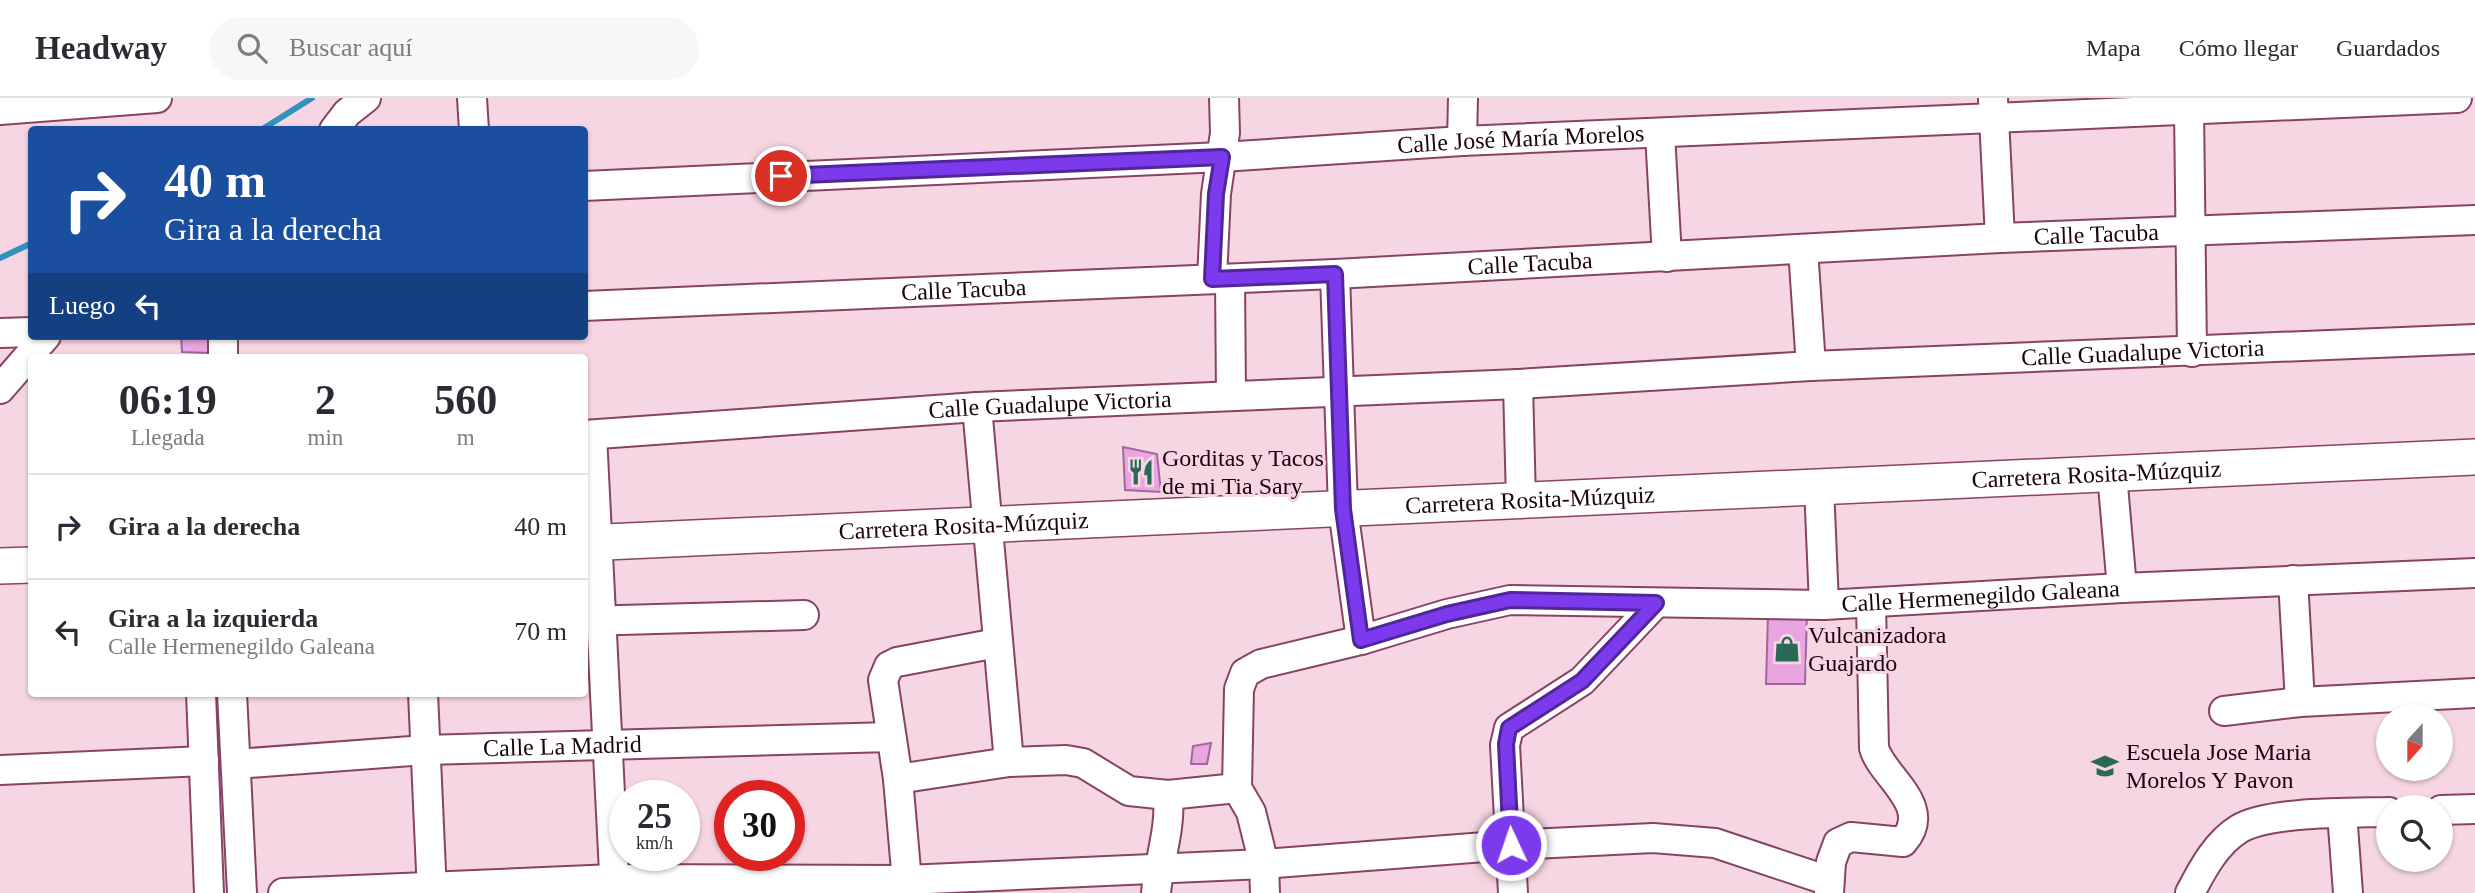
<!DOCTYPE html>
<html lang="es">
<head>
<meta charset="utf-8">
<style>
  :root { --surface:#fff; --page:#f7f7f7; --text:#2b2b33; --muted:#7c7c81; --line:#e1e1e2 }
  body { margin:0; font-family:Georgia,serif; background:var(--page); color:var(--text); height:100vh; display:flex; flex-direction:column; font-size:26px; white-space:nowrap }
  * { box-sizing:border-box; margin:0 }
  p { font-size:23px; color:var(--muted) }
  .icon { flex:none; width:38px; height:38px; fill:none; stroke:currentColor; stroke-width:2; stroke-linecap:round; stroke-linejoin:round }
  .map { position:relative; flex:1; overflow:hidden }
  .sheet { position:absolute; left:28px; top:256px; width:560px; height:343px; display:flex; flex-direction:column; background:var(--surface); border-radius:7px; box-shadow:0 2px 5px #0004 }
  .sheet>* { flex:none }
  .guide { position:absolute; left:28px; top:28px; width:560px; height:214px; border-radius:7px; box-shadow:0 2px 5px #0004; background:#1a4fa0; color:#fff; overflow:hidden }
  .needle { width:46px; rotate:201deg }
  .tools { position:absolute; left:2376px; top:606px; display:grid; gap:14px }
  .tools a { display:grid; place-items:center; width:77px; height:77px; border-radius:50%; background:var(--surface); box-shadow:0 2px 5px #0004; font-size:35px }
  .speed { position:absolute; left:609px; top:682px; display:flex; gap:14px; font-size:35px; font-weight:700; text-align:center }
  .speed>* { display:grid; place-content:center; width:91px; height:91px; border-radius:50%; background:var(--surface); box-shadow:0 2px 5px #0004; line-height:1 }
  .speed small { font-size:18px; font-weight:400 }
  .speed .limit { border:10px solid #d22; background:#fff; color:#111 }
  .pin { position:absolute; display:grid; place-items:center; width:60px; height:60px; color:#fff; margin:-30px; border:4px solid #fff; border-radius:50%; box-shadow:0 2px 7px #0007 }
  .me { position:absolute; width:77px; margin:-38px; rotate:357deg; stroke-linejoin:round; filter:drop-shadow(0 0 5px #0008) }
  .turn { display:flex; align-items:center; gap:24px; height:147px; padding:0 21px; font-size:32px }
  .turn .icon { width:91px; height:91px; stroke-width:2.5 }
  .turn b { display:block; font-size:49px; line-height:60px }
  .then { display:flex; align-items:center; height:66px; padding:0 21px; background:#0003; gap:14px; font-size:26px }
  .eta { display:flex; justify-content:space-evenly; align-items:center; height:119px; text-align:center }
  .eta b { font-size:42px; font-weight:700; line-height:49px }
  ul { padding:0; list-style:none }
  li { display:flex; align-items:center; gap:21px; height:105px; padding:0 21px; border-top:2px solid var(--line) }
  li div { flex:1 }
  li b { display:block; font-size:26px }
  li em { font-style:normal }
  header { display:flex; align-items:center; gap:42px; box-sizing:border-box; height:98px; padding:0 35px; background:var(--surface); border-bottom:2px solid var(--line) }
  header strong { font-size:33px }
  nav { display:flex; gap:38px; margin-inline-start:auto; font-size:24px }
  .search { width:490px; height:63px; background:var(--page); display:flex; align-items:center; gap:18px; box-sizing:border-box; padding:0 24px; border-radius:38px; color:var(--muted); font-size:26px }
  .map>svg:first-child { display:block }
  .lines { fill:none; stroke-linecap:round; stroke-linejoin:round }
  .stream { stroke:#2f93be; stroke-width:6 }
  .building { fill:#e8a5e0; stroke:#a0679a; stroke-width:2 }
  .minor-casing { stroke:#874365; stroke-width:32 }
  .major-casing { stroke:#874365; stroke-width:38 }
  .minor { stroke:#fff; stroke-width:28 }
  .major { stroke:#fff; stroke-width:35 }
  .route-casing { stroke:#51269a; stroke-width:18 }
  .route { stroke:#7c3aed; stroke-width:12 }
  .labels { text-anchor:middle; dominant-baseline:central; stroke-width:6; stroke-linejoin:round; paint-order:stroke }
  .street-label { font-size:24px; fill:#1b030f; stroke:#f7d6e4 }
  .poi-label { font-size:24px; fill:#1b030f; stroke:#f7d6e4; text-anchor:start }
</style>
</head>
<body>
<header>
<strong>Headway</strong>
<div class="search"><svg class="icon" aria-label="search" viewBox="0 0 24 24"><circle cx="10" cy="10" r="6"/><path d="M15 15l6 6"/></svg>Buscar aquí</div>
<nav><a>Mapa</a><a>Cómo llegar</a><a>Guardados</a></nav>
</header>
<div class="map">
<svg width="2475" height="795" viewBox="0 0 2475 795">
  <rect width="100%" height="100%" fill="#f7d6e4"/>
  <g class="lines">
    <g class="stream">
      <path d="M261,32l51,-32"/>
      <path d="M0,160l32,-15"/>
    </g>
  </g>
  <g class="building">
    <path d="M181,238h29l-1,17 -27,-1z"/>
    <path d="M1123,349l34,7 4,38 -36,-2z"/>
    <path d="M1807,515l-2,71h-39l2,-70z"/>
    <path d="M1211,645l-4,21h-16l2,-18z"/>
  </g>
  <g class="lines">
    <g class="minor-casing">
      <g id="minor">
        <path d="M472,0l2,32"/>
        <path d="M1993,0l7,140"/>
        <path d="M2189,11l3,243"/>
        <path d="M0,12l157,-12"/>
        <path d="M334,32l13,-17 19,-15"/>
        <path d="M1660,36l7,123"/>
        <path d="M1462,43l1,-43"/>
        <path id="s1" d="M584,88l638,-29 240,-16 995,-43"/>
        <path d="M1803,151l8,117"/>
        <path d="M1335,176l8,235 18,131"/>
        <path d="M1212,181l4,-85 9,-61 -1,-35"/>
        <path d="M1230,181l1,117"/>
        <path id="s2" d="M584,208l751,-32 665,-36 475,-18"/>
        <path d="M0,235l32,-1"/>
        <path d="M223,259v-21"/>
        <path d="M1518,286l3,117"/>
        <path d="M0,291l46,-53"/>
        <path d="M977,309l32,355"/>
        <path id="s3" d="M584,337l393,-28 541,-23 293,-18 664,-27"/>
        <path d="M592,337l23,458"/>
        <path d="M2112,376l10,114"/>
        <path d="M1819,388l5,119"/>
        <path d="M2293,482l7,122"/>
        <path d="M584,523l220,-6"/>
        <path d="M201,595l8,200"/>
        <path d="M232,595l10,200"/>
        <path d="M423,595l9,200"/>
        <path d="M2224,613l76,-9 175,-9"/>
        <path id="s4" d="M236,666l189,-14 466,-13"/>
        <path d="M0,672l204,-9"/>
        <path d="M898,681l111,-17 57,-2 17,3 46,28 39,4"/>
        <path d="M2441,712l34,-1"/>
        <path d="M2342,715l6,80"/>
        <path d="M283,795l331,-14 292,1 358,-16 247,-19 142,-7 62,5 114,38"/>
        <path d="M908,795l-10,-114 -15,-99 6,-14 8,-4 100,-19"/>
        <path d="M1156,795c3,-34 15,-63 12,-98l69,-7"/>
        <path id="s5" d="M1265,795l-1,-29 -13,-52 -14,-24 2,-99 6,-16 16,-9 100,-24 86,-26 63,-14 314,5 298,-17 353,-15"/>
        <path d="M1513,795l-8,-148 4,-17 73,-47 74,-78"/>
        <path d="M1829,795l2,-31 7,-19 13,-6 52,5c32,-36 -21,-65 -29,-94l-3,-144"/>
        <path d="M2190,795c12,-23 26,-50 49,-64 29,-18 113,-16 150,-17"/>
      </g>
    </g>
    <g class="major-casing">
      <g id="major">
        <path id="s6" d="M584,445l1891,-86"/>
        <path d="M0,468l32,-1"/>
      </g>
    </g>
    <use href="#minor" class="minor"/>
    <use href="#major" class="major"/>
  </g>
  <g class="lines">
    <g class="route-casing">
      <path id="route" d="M781,78l441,-19 -6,37 -4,85 123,-5 8,235 18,131 86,-26 63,-14 146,3 -74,78 -73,47 -3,16 5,101"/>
    </g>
    <use href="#route" class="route"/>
  </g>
  <defs>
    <g id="restaurant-bare" transform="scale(2.1)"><path d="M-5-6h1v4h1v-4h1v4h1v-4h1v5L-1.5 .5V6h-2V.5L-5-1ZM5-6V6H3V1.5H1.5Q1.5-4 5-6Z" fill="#2a6956" stroke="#f7d6e4" stroke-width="2.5" paint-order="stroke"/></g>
    <g id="shop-bare" transform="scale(2.1)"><path d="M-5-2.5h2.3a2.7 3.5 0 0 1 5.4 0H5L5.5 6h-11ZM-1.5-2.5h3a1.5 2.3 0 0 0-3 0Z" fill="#2a6956" stroke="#f7d6e4" stroke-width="2.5" paint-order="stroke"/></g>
    <g id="school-bare" transform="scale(2.1)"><path d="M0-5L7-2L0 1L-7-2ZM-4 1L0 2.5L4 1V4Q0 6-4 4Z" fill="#2a6956" stroke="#f7d6e4" stroke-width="2.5" paint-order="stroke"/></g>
  </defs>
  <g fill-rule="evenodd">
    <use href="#restaurant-bare" x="1141" y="374"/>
    <use href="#shop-bare" x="1787" y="551"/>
    <use href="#school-bare" x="2105" y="668"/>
  </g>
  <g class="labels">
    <g class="street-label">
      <text stroke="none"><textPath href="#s1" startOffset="938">Calle José María Morelos</textPath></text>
      <text stroke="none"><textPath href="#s2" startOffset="1514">Calle Tacuba</textPath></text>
      <text stroke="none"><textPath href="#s2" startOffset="947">Calle Tacuba</textPath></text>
      <text stroke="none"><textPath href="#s2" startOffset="380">Calle Tacuba</textPath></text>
      <text stroke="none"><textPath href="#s3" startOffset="1561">Calle Guadalupe Victoria</textPath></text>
      <text stroke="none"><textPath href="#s3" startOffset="467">Calle Guadalupe Victoria</textPath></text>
      <text stroke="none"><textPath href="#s6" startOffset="1514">Carretera Rosita-Múzquiz</textPath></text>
      <text stroke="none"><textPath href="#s6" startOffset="947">Carretera Rosita-Múzquiz</textPath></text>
      <text stroke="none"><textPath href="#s6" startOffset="380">Carretera Rosita-Múzquiz</textPath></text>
      <text stroke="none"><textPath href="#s5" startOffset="973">Calle Hermenegildo Galeana</textPath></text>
      <text stroke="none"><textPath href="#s4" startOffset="327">Calle La Madrid</textPath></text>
    </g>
    <g class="poi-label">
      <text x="1162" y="360">Gorditas y Tacos<tspan x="1162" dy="28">de mi Tia Sary</tspan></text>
      <text x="1808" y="537">Vulcanizadora<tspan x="1808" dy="28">Guajardo</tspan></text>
      <text x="2126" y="654">Escuela Jose Maria<tspan x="2126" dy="28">Morelos Y Pavon</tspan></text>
    </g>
  </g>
</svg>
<div class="tools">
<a><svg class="needle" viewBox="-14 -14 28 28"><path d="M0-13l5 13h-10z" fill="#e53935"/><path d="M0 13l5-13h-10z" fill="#7c7c81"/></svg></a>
<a><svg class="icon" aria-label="search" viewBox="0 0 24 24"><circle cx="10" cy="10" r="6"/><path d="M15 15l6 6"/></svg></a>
</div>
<div class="speed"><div>25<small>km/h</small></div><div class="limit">30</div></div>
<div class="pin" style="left:781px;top:78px;background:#d93025"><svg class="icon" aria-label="arrive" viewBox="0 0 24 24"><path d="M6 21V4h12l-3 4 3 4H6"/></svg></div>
<svg class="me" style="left:1511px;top:747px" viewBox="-20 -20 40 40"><circle r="17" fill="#7c3aed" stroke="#fff" stroke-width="3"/><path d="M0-11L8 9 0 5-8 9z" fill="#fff"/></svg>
<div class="guide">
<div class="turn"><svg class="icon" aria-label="right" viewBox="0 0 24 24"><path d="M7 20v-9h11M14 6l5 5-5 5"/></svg><div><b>40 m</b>Gira a la derecha</div></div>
<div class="then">Luego<svg class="icon" aria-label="left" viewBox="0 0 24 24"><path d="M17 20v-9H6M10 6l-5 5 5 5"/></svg></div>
</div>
<section class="sheet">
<div class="eta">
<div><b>06:19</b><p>Llegada</p></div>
<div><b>2</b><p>min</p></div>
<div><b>560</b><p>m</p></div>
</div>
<ul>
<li><svg class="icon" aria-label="right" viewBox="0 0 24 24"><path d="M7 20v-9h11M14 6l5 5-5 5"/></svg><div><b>Gira a la derecha</b></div><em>40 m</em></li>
<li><svg class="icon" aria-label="left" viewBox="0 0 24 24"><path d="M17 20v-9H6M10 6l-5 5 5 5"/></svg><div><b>Gira a la izquierda</b><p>Calle Hermenegildo Galeana</p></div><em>70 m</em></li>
</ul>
</section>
</div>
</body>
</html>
